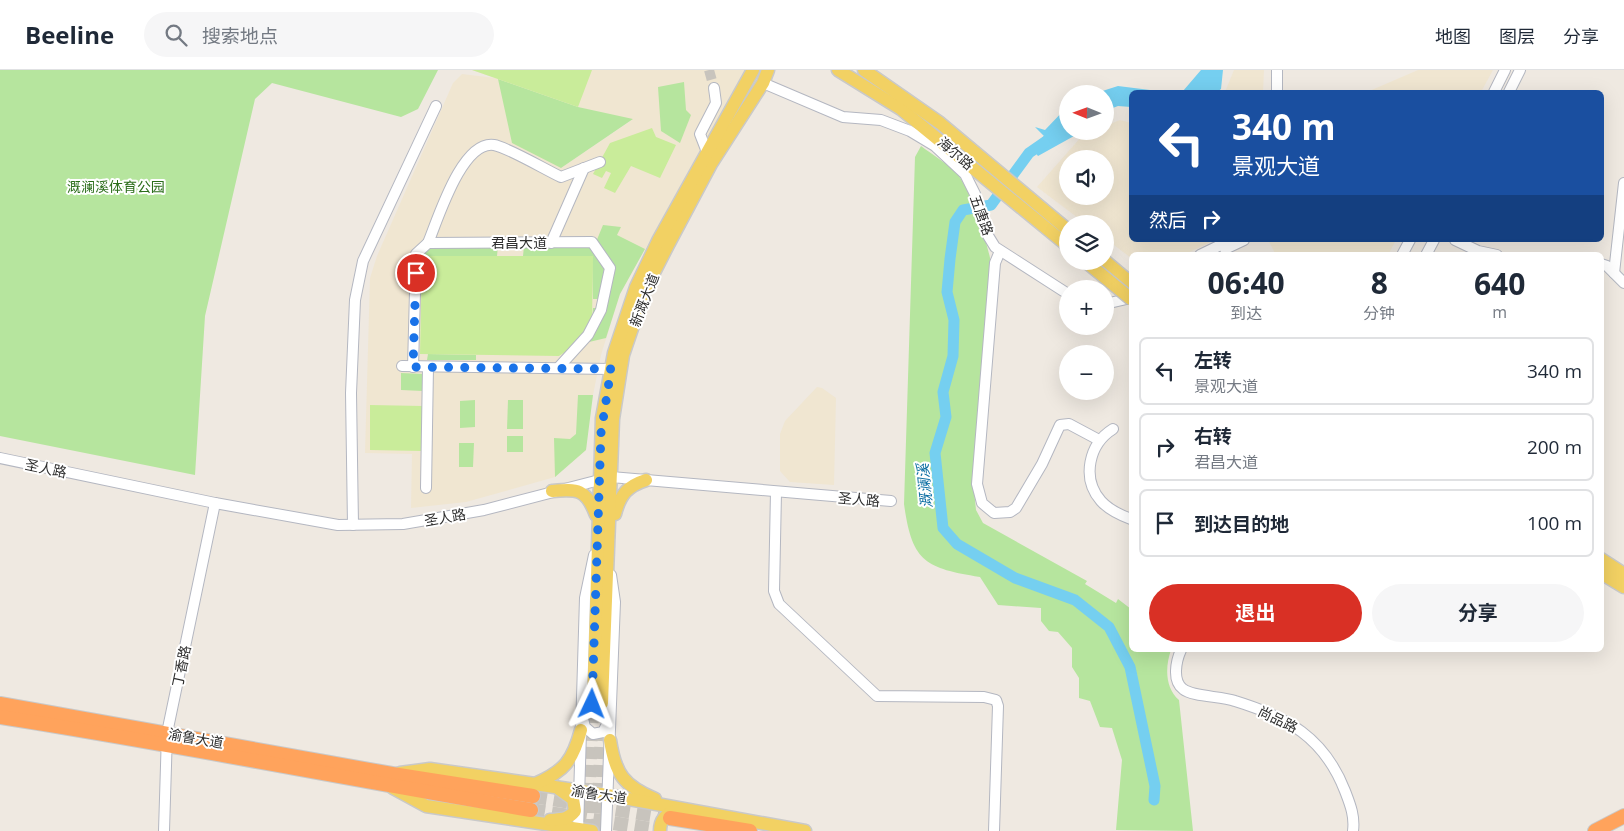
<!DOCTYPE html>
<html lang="zh">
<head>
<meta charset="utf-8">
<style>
  :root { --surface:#fff; --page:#f6f6f7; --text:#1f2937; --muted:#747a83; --line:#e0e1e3; --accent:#d93025 }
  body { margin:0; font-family:"Open Sans","Noto Sans SC",sans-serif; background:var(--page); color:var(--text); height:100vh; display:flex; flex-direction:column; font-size:19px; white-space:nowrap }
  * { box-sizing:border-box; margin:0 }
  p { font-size:16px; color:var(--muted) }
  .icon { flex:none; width:28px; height:28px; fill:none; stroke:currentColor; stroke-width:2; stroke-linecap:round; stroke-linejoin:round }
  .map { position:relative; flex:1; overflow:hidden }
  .details { position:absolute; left:1129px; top:182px; width:475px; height:400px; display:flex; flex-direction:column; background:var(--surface); border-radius:8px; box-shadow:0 5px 20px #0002 }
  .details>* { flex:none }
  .banner { position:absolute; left:1129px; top:20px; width:475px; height:152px; border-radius:8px; box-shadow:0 5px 20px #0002; background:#1a4fa0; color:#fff; overflow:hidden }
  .needle { width:32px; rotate:271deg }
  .fabs { position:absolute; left:1059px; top:15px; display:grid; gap:10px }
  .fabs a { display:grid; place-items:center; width:55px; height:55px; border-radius:50%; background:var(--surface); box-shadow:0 5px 20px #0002; font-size:25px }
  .pin { position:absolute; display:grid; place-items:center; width:42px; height:42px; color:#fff; margin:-21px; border:2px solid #fff; border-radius:50%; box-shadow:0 1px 5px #0007 }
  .me { position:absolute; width:55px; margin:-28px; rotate:2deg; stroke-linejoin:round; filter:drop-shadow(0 0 4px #0008) }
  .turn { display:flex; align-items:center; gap:18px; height:105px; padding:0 20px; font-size:22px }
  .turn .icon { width:65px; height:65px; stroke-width:2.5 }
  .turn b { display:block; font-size:35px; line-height:42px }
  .then { display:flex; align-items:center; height:48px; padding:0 20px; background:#0003; gap:10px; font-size:19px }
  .eta { display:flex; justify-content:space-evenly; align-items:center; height:85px; text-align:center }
  .eta b { font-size:30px; font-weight:700; line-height:35px }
  .cta { display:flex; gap:10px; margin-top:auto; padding:10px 20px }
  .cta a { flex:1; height:58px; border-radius:30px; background:var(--accent); color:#fff; font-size:20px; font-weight:700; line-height:58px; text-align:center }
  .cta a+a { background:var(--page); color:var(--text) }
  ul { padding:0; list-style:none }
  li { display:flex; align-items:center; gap:15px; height:68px; margin:0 10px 8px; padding:0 10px; border:2px solid var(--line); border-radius:8px }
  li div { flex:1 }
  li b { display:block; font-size:19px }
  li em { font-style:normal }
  header { display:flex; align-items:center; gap:30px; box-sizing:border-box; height:70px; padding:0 25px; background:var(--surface); border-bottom:1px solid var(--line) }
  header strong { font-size:24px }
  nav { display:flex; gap:28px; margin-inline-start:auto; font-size:18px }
  .search { width:350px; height:45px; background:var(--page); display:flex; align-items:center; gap:12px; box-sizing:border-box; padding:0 18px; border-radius:28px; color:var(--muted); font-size:19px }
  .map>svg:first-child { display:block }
  .education { fill:#f0e6d1; fill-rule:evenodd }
  .green { fill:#b6e59e }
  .pitch { fill:#c9ec9a }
  .water { fill:#75cff0 }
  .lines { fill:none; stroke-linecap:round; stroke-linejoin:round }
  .river { stroke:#75cff0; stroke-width:11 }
  .minor-tunnel { stroke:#c8c4bd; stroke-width:10; stroke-dasharray:10 5; stroke-linecap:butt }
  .major-tunnel { stroke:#c8c4bd; stroke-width:12; stroke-dasharray:12 6; stroke-linecap:butt }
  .highway-tunnel { stroke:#c8c4bd; stroke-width:14; stroke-dasharray:14 7; stroke-linecap:butt }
  .minor-casing { stroke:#b4b7c1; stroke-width:12 }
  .major-casing { stroke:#c9c9c9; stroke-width:15 }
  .highway-casing { stroke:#c9c9c9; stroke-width:16 }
  .minor { stroke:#fff; stroke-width:10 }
  .major { stroke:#f2d163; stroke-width:12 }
  .highway { stroke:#ffa35c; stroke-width:14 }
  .major-bridge-casing { stroke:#c9c9c9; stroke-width:15; stroke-linecap:butt }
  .major-bridge { stroke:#f2d163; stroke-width:12 }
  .route { stroke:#1a73e8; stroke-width:9; stroke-dasharray:0 16.2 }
  .labels { text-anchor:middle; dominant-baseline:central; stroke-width:4; stroke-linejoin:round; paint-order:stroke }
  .street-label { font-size:14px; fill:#2e2e2e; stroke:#fff }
  .park-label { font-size:14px; fill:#2c6e1b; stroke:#fff }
  .water-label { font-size:15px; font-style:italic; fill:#0d6fa3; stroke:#fff }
</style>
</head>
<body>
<header>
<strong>Beeline</strong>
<div class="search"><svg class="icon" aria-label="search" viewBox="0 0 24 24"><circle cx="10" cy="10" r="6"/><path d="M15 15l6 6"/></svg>搜索地点</div>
<nav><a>地图</a><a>图层</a><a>分享</a></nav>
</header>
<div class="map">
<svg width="1624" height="761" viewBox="0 0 1624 761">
  <rect width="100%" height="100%" fill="#efe9e1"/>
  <g class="education">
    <path d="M472,0h273l-125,224 -19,61 -11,55 -4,40 -31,27 -89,25 -55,6 1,-54 -47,-1 5,-175 7,-22 76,-173 9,-9 33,4zM578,37l54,13 -71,48z"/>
    <path d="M1234,0h30l-1,22h-38z"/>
    <path d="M1418,0h75l-12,22h-114z"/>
    <path d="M1120,50l11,3v117h84l-32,15h-52v3l-26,-20v-14h-19l-49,-37 45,-51 9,-5h14v-5zM1068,89h37v37h-37z"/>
    <path d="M1268,170h128l-8,15h-112z"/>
    <path d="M817,317l5,1 14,10 -2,87 -44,-3 -10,-11v-37l5,-13z"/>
  </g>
  <g class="green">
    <path d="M0,0h438l-20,39 -17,8 -129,-34 -17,16 -50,217 -10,159 -195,-39z"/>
    <path d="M498,9l80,28 55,12 -72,49 -49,-25z"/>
    <path d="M684,12l2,28 5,5 -11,28 -19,-12 -3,-44z"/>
    <path d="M921,76c12,9 27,18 37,29 12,14 30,69 33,88l-18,218 3,29 7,13 104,58 -2,3 31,19 2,-4 13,10v41h40c-6,17 -6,38 8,50l14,131 -77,-1 6,-70 -10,-32 -12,-1 -10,-26 -11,-3v-20l-7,-11v-19l-14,-16 -9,-1 -8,-10v-13l-43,-3 -18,-28c-55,-9 -68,-15 -76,-73l11,-347z"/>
    <path d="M603,155l18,2 -4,8 28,14 -25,45 -14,44 -17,4 15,-32 7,-31 -15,-37z"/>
    <path d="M429,176h69l-1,10h-75z"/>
    <path d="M524,176h67l14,21 -5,42 -8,13 1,-14h5v-9h-5l-1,-43h-69z"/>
    <path d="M428,284l48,1v5h-49z"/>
    <path d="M401,303l23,1 -1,17 -22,-1z"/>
    <path d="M578,325h15l-7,55 -31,27 -1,-39 16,1 6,-5z"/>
    <path d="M475,330v27l-15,1v-27z"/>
    <path d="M508,330h15v29h-16z"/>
    <rect x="507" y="366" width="16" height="16"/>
    <path d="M459,373h15l-1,24h-14z"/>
  </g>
  <g class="pitch">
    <path d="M472,0h120l-14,37z"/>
    <path d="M652,58l4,9 20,8 -16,33 -29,-12 -16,27 -11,-5 7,-15 -5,-2 -4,7 -9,-4 17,-31z"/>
    <path d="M422,186h171l-1,66 -21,26 -12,8 -139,-2z"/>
    <path d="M370,335l53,1 -1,45 -52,-1z"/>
  </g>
  <g class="water">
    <path d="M1201,0h22l-2,19 -4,3h-42l8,-1z"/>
    <path d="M1118,16l48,6h-35v15l-13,-1 -13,5v-17h-12z"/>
    <path d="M1067,37l1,24h7l-1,5 -36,20 -7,-9 13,-11 -9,-9 10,3z"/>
  </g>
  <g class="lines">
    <path class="river" d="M1068,56l-39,27 -38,52 -28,5 -8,12 -5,37 -3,33 7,28 -1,36 -10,36 3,25 -11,36 8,75 14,16 58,34 60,22 34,27 21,40 25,119 -1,14"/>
    <path class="minor-tunnel" d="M709,0l5,18"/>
    <g class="major-tunnel">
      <path d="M588,761l5,-127"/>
      <path d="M597,761l5,-128"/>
    </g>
    <g class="highway-tunnel">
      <path d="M533,726l137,22"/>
      <path d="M531,740l132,21"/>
    </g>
    <g class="minor-casing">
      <g id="minor">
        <path d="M763,13l80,34 38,3 29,11 25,15 30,28 10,20 12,40 8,13 73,47"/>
        <path d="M1277,22v-22"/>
        <path d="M1494,22l11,-22"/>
        <path d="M1509,22l11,-22"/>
        <path d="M707,82l-7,-18 16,-31 -2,-15"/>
        <path d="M1455,170l23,11 19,4"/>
        <path d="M428,173c10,-24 34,-103 66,-98 13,2 52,25 67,32l39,-15"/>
        <path d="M551,173l33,-75"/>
        <path d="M1225,179l19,-9"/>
        <path d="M1000,181l-5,12 -18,221 5,19 12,10 16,-1 6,-4 26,-44 18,-39 9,-1 30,16"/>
        <path d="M1200,185l31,-15"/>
        <path d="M1402,185l8,-15"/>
        <path d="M1426,185l8,-15"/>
        <path d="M1601,194l6,2 17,17"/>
        <path d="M1614,203l10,-90"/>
        <path d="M1105,234l26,-6"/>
        <path d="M402,296l209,3"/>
        <path d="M413,297l3,-113 12,-11 164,-1 18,26 -9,42 -13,25 -30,33"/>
        <path d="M1113,359c-24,15 -32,49 -12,72 8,9 19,14 30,18"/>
        <path d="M0,388l215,45 123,22 65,-1 81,-14 127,-33 280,24"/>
        <path d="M426,418l2,-121"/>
        <path d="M776,422l-2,99 5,13 98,92 107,1 12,3 2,6 -4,125"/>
        <path d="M353,455l-2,-132 4,-93 8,-39 73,-155"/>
        <path d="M1181,580c-5,11 -9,31 2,39 10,8 38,7 52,12 52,16 89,36 110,90 5,13 10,25 8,40"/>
        <path d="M583,649l2,8 8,7 10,-2 6,-12"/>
        <path d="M164,761l3,-98 48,-230"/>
        <path d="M578,761l7,-233 9,-43"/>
        <path d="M606,761l9,-229 -4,-27"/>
      </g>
    </g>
    <g class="major-casing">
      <g id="major">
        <path d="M838,0l63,39 167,137"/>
        <path d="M864,0l76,53 128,107"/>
        <path d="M1105,191l26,22"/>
        <path d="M552,421c25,-2 34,-3 44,24"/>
        <path d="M615,444c5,-19 12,-28 31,-34"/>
        <path d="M1601,489l23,15"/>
        <path d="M1601,503l23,14"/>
        <path d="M602,633l11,-284 10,-64 22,-65 23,-45 43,-81 52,-81 5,-13"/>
        <path d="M593,634l9,-286 12,-65 22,-66 22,-46 95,-171"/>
        <path d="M610,670c5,34 14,46 45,59"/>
        <path d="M400,703l30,-4 105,15 72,11 198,36"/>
        <path d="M535,714c30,-13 38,-24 46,-54"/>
        <path d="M393,718l33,18 166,25"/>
        <path d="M550,750c11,-1 18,0 25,-9l-2,-12 -14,-10"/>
        <path d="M660,761c0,-13 7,-18 18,-21"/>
      </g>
    </g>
    <g class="highway-casing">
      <g id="highway">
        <path d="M0,634l392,70 141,22"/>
        <path d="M0,647c178,28 354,63 531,93"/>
        <path d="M670,748l80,13"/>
        <path d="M1595,761l29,-15"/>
      </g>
    </g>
    <use href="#minor" class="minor"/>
    <use href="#major" class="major"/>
    <use href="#highway" class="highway"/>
    <g class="major-bridge-casing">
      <path id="major-bridge" d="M1085,191l46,38"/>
    </g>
    <use href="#major-bridge" class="major-bridge"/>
  </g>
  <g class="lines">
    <path class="route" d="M416,203l-3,94 198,2 -10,64 -9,271"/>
  </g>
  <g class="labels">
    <g class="street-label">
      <text transform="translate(956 83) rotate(40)">海尔路</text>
      <text transform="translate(982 145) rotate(70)">五唐路</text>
      <text x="519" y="172">君昌大道</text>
      <text transform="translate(644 230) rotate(-69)">新溉大道</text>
      <text transform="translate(46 398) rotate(12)">圣人路</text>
      <text transform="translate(859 429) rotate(5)">圣人路</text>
      <text transform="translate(445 447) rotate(-10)">圣人路</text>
      <text transform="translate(181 596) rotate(-78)">丁香路</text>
      <text transform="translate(1278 649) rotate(26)">尚品路</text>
      <text transform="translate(196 668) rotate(10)">渝鲁大道</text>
      <text transform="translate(599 724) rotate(9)">渝鲁大道</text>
    </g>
    <g class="park-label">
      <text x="116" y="116">溉澜溪体育公园</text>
    </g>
    <g class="water-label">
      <text transform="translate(924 416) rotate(-96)">溉澜溪</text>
    </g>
  </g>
</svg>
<div class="fabs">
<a><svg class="needle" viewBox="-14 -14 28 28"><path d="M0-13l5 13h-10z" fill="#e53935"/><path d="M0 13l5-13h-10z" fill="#747a83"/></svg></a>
<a><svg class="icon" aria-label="sound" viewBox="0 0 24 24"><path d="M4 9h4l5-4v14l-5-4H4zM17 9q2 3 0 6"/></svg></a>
<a><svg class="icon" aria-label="layers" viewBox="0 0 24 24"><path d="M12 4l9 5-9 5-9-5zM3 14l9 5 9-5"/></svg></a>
<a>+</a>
<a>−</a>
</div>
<div class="pin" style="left:416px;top:203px;background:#d93025"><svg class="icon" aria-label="arrive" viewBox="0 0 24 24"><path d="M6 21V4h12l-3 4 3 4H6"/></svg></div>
<svg class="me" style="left:592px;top:634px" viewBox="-20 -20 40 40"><path d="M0-17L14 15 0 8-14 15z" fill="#1a73e8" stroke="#fff" stroke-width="4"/></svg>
<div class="banner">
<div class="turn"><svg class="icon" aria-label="left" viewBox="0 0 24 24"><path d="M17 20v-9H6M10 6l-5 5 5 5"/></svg><div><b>340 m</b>景观大道</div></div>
<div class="then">然后<svg class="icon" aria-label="right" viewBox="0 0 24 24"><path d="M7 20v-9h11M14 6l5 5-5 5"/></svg></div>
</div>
<section class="details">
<div class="eta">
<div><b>06:40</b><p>到达</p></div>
<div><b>8</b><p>分钟</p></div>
<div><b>640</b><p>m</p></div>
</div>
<ul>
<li><svg class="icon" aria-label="left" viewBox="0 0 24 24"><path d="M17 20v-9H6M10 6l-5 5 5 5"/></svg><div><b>左转</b><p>景观大道</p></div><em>340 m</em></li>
<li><svg class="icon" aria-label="right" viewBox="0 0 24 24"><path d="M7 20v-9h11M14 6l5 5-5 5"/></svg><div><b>右转</b><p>君昌大道</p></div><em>200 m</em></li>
<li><svg class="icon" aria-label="arrive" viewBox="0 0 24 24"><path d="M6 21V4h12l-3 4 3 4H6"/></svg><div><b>到达目的地</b></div><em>100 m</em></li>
</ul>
<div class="cta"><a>退出</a><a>分享</a></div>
</section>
</div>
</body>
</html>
